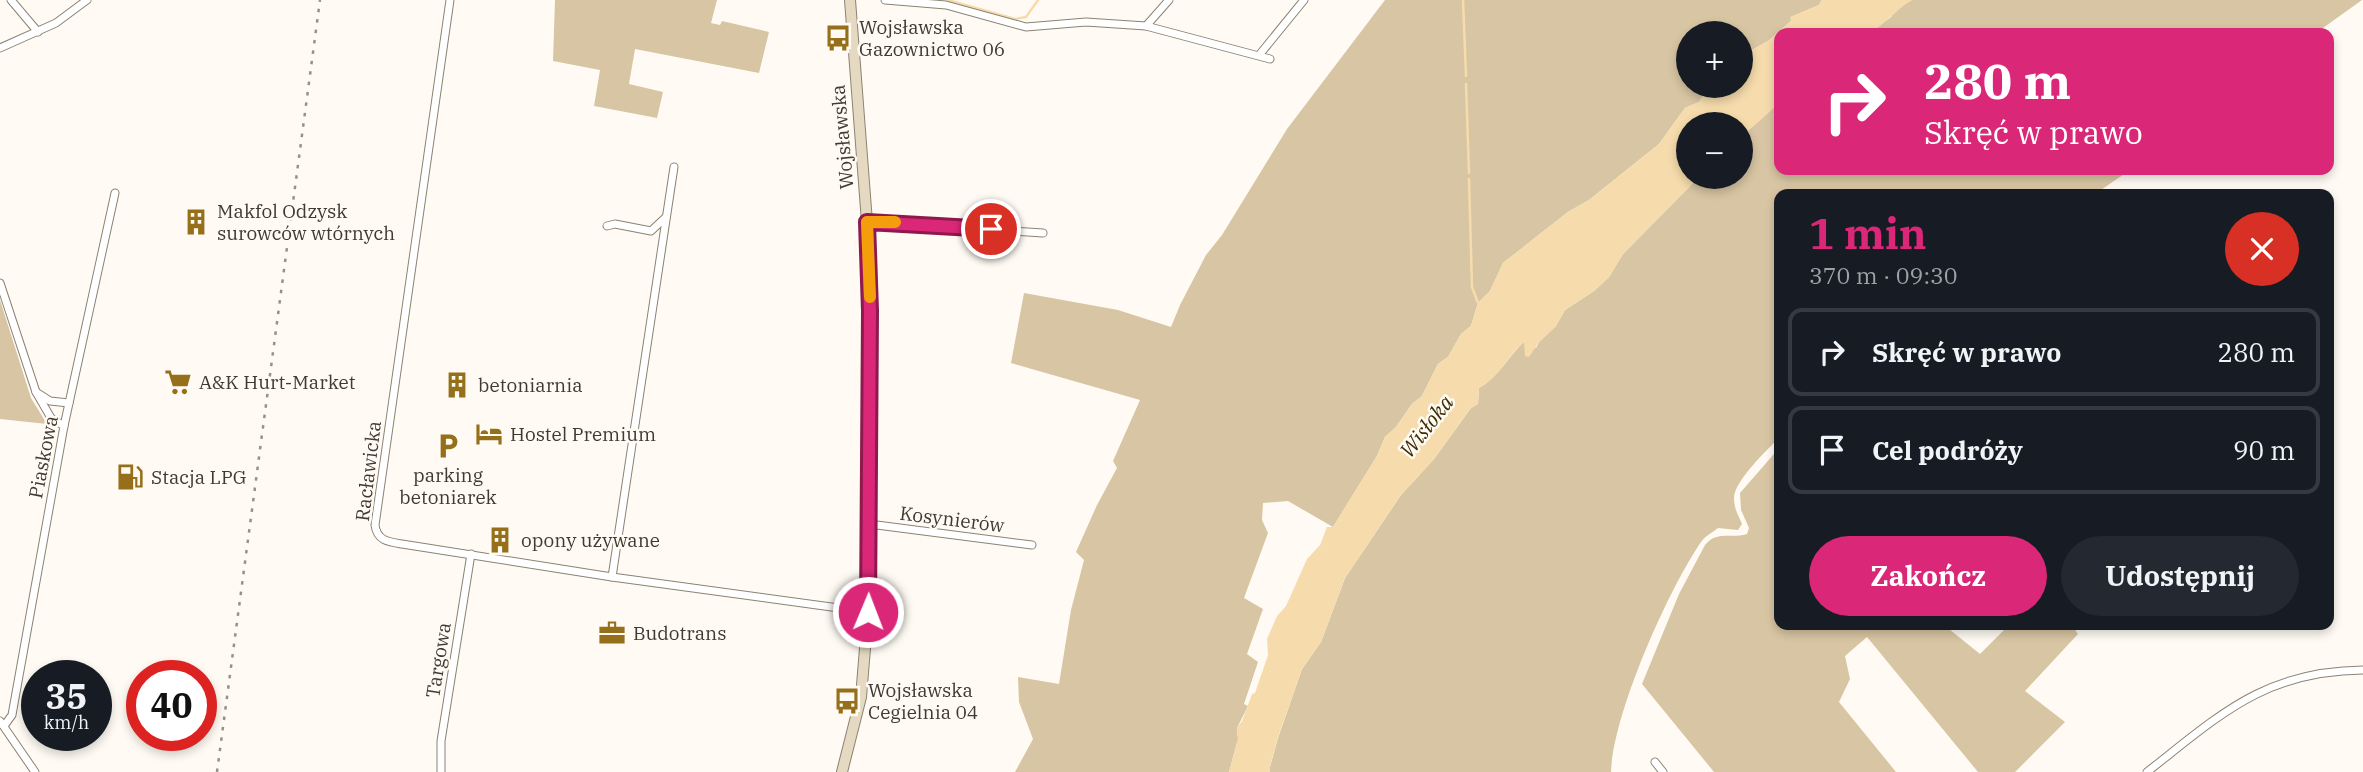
<!DOCTYPE html>
<html lang="pl">
<head>
<meta charset="utf-8">
<style>
  :root { --surface:#171b24; --page:#242831; --text:#f1f3f6; --muted:#9ea1a6; --line:#363941; --accent:#db2777 }
  body { margin:0; font-family:"IBM Plex Serif",serif; background:var(--page); color:var(--text); height:100vh; display:flex; flex-direction:column; font-size:26px; white-space:nowrap }
  * { box-sizing:border-box; margin:0 }
  p { font-size:23px; color:var(--muted) }
  .icon { flex:none; width:38px; height:38px; fill:none; stroke:currentColor; stroke-width:2; stroke-linecap:round; stroke-linejoin:round }
  .map { position:relative; flex:1; overflow:hidden }
  .sheet { position:absolute; left:1774px; top:189px; width:560px; height:441px; display:flex; flex-direction:column; background:var(--surface); border-radius:14px; box-shadow:0 4px 10px #0003 }
  .sheet>* { flex:none }
  .hud { position:absolute; left:1774px; top:28px; width:560px; height:147px; border-radius:14px; box-shadow:0 4px 10px #0003; background:#db2777; color:#fff; overflow:hidden }
  .tools { position:absolute; left:1676px; top:21px; display:grid; gap:14px }
  .tools a { display:grid; place-items:center; width:77px; height:77px; border-radius:50%; background:var(--surface); box-shadow:0 4px 10px #0003; font-size:35px }
  .speed { position:absolute; left:21px; top:660px; display:flex; gap:14px; font-size:35px; font-weight:700; text-align:center }
  .speed>* { display:grid; place-content:center; width:91px; height:91px; border-radius:50%; background:var(--surface); box-shadow:0 4px 10px #0003; line-height:1 }
  .speed small { font-size:18px; font-weight:400 }
  .speed .limit { border:10px solid #d22; background:#fff; color:#111 }
  .pin { position:absolute; display:grid; place-items:center; width:60px; height:60px; color:#fff; margin:-30px; border:4px solid #fff; border-radius:50%; box-shadow:0 2px 7px #0007 }
  .me { position:absolute; width:77px; margin:-38px; rotate:1deg; stroke-linejoin:round; filter:drop-shadow(0 0 5px #0008) }
  .turn { display:flex; align-items:center; gap:24px; height:147px; padding:0 35px; font-size:32px }
  .turn .icon { width:91px; height:91px; stroke-width:2.5 }
  .turn b { display:block; font-size:49px; line-height:60px }
  .round { display:grid; place-items:center; flex:none; width:74px; height:74px; border-radius:37px; background:var(--page) }
  .headline { display:flex; align-items:center; justify-content:space-between; height:119px; padding:0 35px }
  h1 { font-size:42px; font-weight:700; line-height:52px; color:var(--accent) }
  .primary-button { display:flex; gap:14px; margin-top:auto; padding:14px 35px }
  .primary-button a { flex:1; height:80px; border-radius:42px; background:var(--accent); color:#fff; font-size:28px; font-weight:700; line-height:80px; text-align:center }
  .primary-button a+a { background:var(--page); color:var(--text) }
  ul { padding:0; list-style:none }
  li { display:flex; align-items:center; gap:21px; height:88px; margin:0 14px 10px; padding:0 21px; border:4px solid var(--line); border-radius:14px }
  li div { flex:1 }
  li b { display:block; font-size:26px }
  li em { font-style:normal }
  .map>svg:first-child { display:block }
  .green { fill:#d8c5a3 }
  .water { fill:#f6dcac }
  .lines { fill:none; stroke-linecap:round; stroke-linejoin:round }
  .stream { stroke:#f6dcac; stroke-width:2.5 }
  .street-casing { stroke:#8b8272; stroke-width:9 }
  .secondary-casing { stroke:#8b8272; stroke-width:12 }
  .street { stroke:#fff; stroke-width:7 }
  .secondary { stroke:#e5d9c2; stroke-width:10 }
  .rail { stroke:#95918a; stroke-width:2.5; stroke-dasharray:3.5 7; stroke-linecap:butt }
  .route-casing { stroke:#8e194d; stroke-width:18 }
  .route { stroke:#db2777; stroke-width:12 }
  .slow { stroke:#f59e0b; stroke-width:12 }
  .labels { text-anchor:middle; dominant-baseline:central; stroke-width:5; stroke-linejoin:round; paint-order:stroke }
  .poi-label { font-size:19px; fill:#3f3b34; stroke:#fffbf4; text-anchor:start }
  .street-label { font-size:19px; fill:#3f3b34; stroke:#fffbf4 }
  .water-label { font-size:21px; font-style:italic; fill:#3d2c04; stroke:#fffbf4 }
</style>
</head>
<body>
<div class="map">
<svg width="2363" height="772" viewBox="0 0 2363 772">
  <rect width="100%" height="100%" fill="#fffbf4"/>
  <g class="green">
    <path d="M555,0h162l-6,23 9,2 2,-4 47,11 -10,41 -124,-24 -6,35 34,8 -6,26 -63,-12 6,-36 -47,-9z"/>
    <path d="M1385,0h437l-3,5 -28,12v4l-23,20 -27,15v-23h-52v53h21l-11,16 -14,6 -26,36 -70,56 -21,12 -65,51 -13,28 -12,12 -7,23 -10,8 -13,23 -10,7 -16,32 -10,8 -16,23 -11,10 -8,19 -44,71 -45,-26 -25,2 -1,17 6,13 -24,65 19,11 -16,45 11,8 -14,42 4,2 -11,22 1,11 -9,33h-214l18,-33 -14,-37 -1,-25 41,7 12,-74 13,-50 -8,-8 21,-47 20,-37 -4,-7 27,-61 -129,-37 13,-70 94,17 53,17 9,-22 26,-50 16,-20 65,-106z"/>
    <path d="M1912,0h450l-46,33h-449l23,-15 12,-13z"/>
    <path d="M1780,102v68h350l-35,24h-315v243c-12,12 -46,44 -46,61 0,10 4,17 8,26l-4,6 -20,-2c-6,5 -13,8 -17,14 -33,48 -88,172 -90,230h-341v-5l8,-29 24,-69 19,-27 24,-64 56,-83 33,-36 37,-51 7,-4 1,-16c21,-12 29,-32 46,-47l11,7 3,-6 17,-16 9,-16 29,-19 15,-14 14,-23 76,-77h42v-40z"/>
    <path d="M0,300l31,98 16,26 -47,-5z"/>
    <path d="M1780,447v178h164l36,29 29,-29h63l6,9 -53,57 40,31 -50,50h-37l-111,-135 -22,19 5,23 -11,23 57,70h-182l-72,-88 37,-90 26,-49c12,-15 26,-6 42,-11l2,-6 -8,-18 -1,-17z"/>
  </g>
  <path class="water" d="M1822,0h90c-16,9 -27,26 -44,33 -12,4 -71,0 -88,0v69l-39,35v-13h-52v53h10l-76,77 -14,23 -15,14 -29,19 -9,16 -17,16 -10,15 -4,-1 -1,-14c-18,15 -22,33 -45,46l-1,16 -7,4 -37,51 -33,36 -56,83 -24,64 -19,27 -24,68 -8,29v6h-41l9,-33 -1,-11 5,-7 10,-27 3,-1 13,-38 -1,-16 10,-23 9,-10 21,-47 13,-14 7,-18h6l44,-71 8,-19 11,-10 16,-23 10,-8 16,-32 10,-7 13,-23 10,-8 7,-23 12,-12 13,-28 65,-51 21,-12 70,-56 26,-36 14,-6 11,-16h31v-30l27,-15 23,-20 -1,-4 29,-12z"/>
  <g class="lines">
    <g class="stream">
      <path d="M948,0l67,19 11,-2 12,-17"/>
      <path d="M1463,0l3,76"/>
      <path d="M1466,84l3,89"/>
      <path d="M1469,179l3,108 6,16"/>
    </g>
    <g class="street-casing">
      <g id="street">
        <path d="M11,0l27,32"/>
        <path d="M450,0l-75,525c2,16 14,17 27,19l210,33 256,35"/>
        <path d="M885,0l61,5 80,22 60,-5 60,4 124,33"/>
        <path d="M1146,26l23,-26"/>
        <path d="M0,48l56,-25 31,-23"/>
        <path d="M1260,54l44,-54"/>
        <path d="M867,222l176,11"/>
        <path d="M607,226l8,-2 36,7 15,-14"/>
        <path d="M0,283l36,109 15,26 13,8"/>
        <path d="M36,392l14,9 19,2"/>
        <path d="M869,524l163,21"/>
        <path d="M612,577l62,-410"/>
        <path d="M0,721l35,51"/>
        <path d="M4,726l8,-11 52,-289 51,-233"/>
        <path d="M1655,762l8,10"/>
        <path d="M441,772v-31l30,-187"/>
        <path d="M2147,772c73,-57 117,-101 216,-102"/>
      </g>
    </g>
    <g class="secondary-casing">
      <path id="secondary" d="M842,772l19,-75 7,-85 2,-301 -3,-89 -17,-222"/>
    </g>
    <use href="#street" class="street"/>
    <use href="#secondary" class="secondary"/>
    <path class="rail" d="M217,772l103,-772"/>
  </g>
  <g class="lines">
    <g class="route-casing">
      <path id="route" d="M868,612l2,-301 -3,-89 124,7"/>
    </g>
    <use href="#route" class="route"/>
    <path class="slow" d="M870,297l-3,-75h28"/>
  </g>
  <defs>
    <g id="bus-bare" transform="scale(2.1)"><path d="M-5-6H5V4H4V6H2V4H-2V6H-4V4H-5ZM-3.5-4V0h7V-4ZM-3.5 1.2v1.5H-2V1.2ZM2 1.2v1.5H3.5V1.2Z" fill="#956f19" stroke="#fffbf4" stroke-width="2.5" paint-order="stroke"/></g>
    <g id="building-bare" transform="scale(2.1)"><path d="M-4-6H4V6H1V3H-1V6H-4ZM-2.5-4.3h1.7v1.8h-1.7ZM.8-4.3h1.7v1.8H.8ZM-2.5-1h1.7V.8h-1.7ZM.8-1h1.7V.8H.8Z" fill="#956f19" stroke="#fffbf4" stroke-width="2.5" paint-order="stroke"/></g>
    <g id="supermarket-bare" transform="scale(2.1)"><path d="M-6-5.5h2.5l.6 2H6L4.5 2H-2.5L-4.4-4H-6ZM-1.5 3.2a1.3 1.3 0 1 0 .1 0ZM3 3.2a1.3 1.3 0 1 0 .1 0Z" fill="#956f19" stroke="#fffbf4" stroke-width="2.5" paint-order="stroke"/></g>
    <g id="hotel-bare" transform="scale(2.1)"><path d="M-6-4.5h1.5V1H6V5H4.5V3h-9V5H-6ZM-4 0a1.8 1.8 0 1 1 3.6 0ZM.5 0V-2.5h3Q6-2.5 6 0Z" fill="#956f19" stroke="#fffbf4" stroke-width="2.5" paint-order="stroke"/></g>
    <g id="parking-bare" transform="scale(2.1)"><path d="M-3.5-5.5H1a3.5 3.5 0 0 1 0 7H-1V5.5H-3.5ZM-1-3.4V-.6H.8a1.4 1.4 0 0 0 0-2.8Z" fill="#956f19" stroke="#fffbf4" stroke-width="2.5" paint-order="stroke"/></g>
    <g id="fuel-bare" transform="scale(2.1)"><path d="M-5.5-6h7V0h2V4h1.3V-2.5L3-4.5l.8-.8L6-3V5H2.5V1h-1V6h-7ZM-4.2-4.7v3.2H.2V-4.7Z" fill="#956f19" stroke="#fffbf4" stroke-width="2.5" paint-order="stroke"/></g>
    <g id="office-bare" transform="scale(2.1)"><path d="M-6-3h4V-5.5h4V-3h4V5H-6ZM-1-4.5V-3h2v-1.5ZM-6 0V1H6V0Z" fill="#956f19" stroke="#fffbf4" stroke-width="2.5" paint-order="stroke"/></g>
  </defs>
  <g fill-rule="evenodd">
    <use href="#bus-bare" x="838" y="38"/>
    <use href="#building-bare" x="196" y="222"/>
    <use href="#supermarket-bare" x="178" y="382"/>
    <use href="#building-bare" x="457" y="385"/>
    <use href="#hotel-bare" x="489" y="434"/>
    <use href="#parking-bare" x="448" y="446"/>
    <use href="#fuel-bare" x="130" y="477"/>
    <use href="#building-bare" x="500" y="540"/>
    <use href="#office-bare" x="612" y="633"/>
    <use href="#bus-bare" x="847" y="701"/>
  </g>
  <g class="labels">
    <g class="poi-label">
      <text x="859" y="27">Wojsławska<tspan x="859" dy="22">Gazownictwo 06</tspan></text>
      <text x="217" y="211">Makfol Odzysk<tspan x="217" dy="22">surowców wtórnych</tspan></text>
      <text x="199" y="382">A&amp;K Hurt-Market</text>
      <text x="478" y="385">betoniarnia</text>
      <text x="510" y="434">Hostel Premium</text>
      <text x="448" y="475" text-anchor="middle">parking<tspan x="448" dy="22">betoniarek</tspan></text>
      <text x="151" y="477">Stacja LPG</text>
      <text x="521" y="540">opony używane</text>
      <text x="633" y="633">Budotrans</text>
      <text x="868" y="690">Wojsławska<tspan x="868" dy="22">Cegielnia 04</tspan></text>
    </g>
    <g class="street-label">
      <text transform="translate(842 137) rotate(-95)">Wojsławska</text>
      <text transform="translate(43 457) rotate(-79)">Piaskowa</text>
      <text transform="translate(368 471) rotate(-83)">Racławicka</text>
      <text transform="translate(952 519) rotate(7)">Kosynierów</text>
      <text transform="translate(438 660) rotate(-81)">Targowa</text>
    </g>
    <g class="water-label">
      <text transform="translate(1426 426) rotate(-52)">Wisłoka</text>
    </g>
  </g>
</svg>
<div class="tools">
<a>+</a>
<a>−</a>
</div>
<div class="speed"><div>35<small>km/h</small></div><div class="limit">40</div></div>
<div class="pin" style="left:991px;top:229px;background:#d93025"><svg class="icon" aria-label="arrive" viewBox="0 0 24 24"><path d="M6 21V4h12l-3 4 3 4H6"/></svg></div>
<svg class="me" style="left:868px;top:612px" viewBox="-20 -20 40 40"><circle r="17" fill="#db2777" stroke="#fff" stroke-width="3"/><path d="M0-11L8 9 0 5-8 9z" fill="#fff"/></svg>
<div class="hud">
<div class="turn"><svg class="icon" aria-label="right" viewBox="0 0 24 24"><path d="M7 20v-9h11M14 6l5 5-5 5"/></svg><div><b>280 m</b>Skręć w prawo</div></div>
</div>
<section class="sheet">
<div class="headline"><div><h1>1 min</h1><p>370 m · 09:30</p></div><a class="round" style="background:#d93025;color:#fff"><svg class="icon" aria-label="close" viewBox="0 0 24 24"><path d="M6 6l12 12M18 6L6 18"/></svg></a></div>
<ul>
<li><svg class="icon" aria-label="right" viewBox="0 0 24 24"><path d="M7 20v-9h11M14 6l5 5-5 5"/></svg><div><b>Skręć w prawo</b></div><em>280 m</em></li>
<li><svg class="icon" aria-label="arrive" viewBox="0 0 24 24"><path d="M6 21V4h12l-3 4 3 4H6"/></svg><div><b>Cel podróży</b></div><em>90 m</em></li>
</ul>
<div class="primary-button"><a>Zakończ</a><a>Udostępnij</a></div>
</section>
</div>
</body>
</html>
